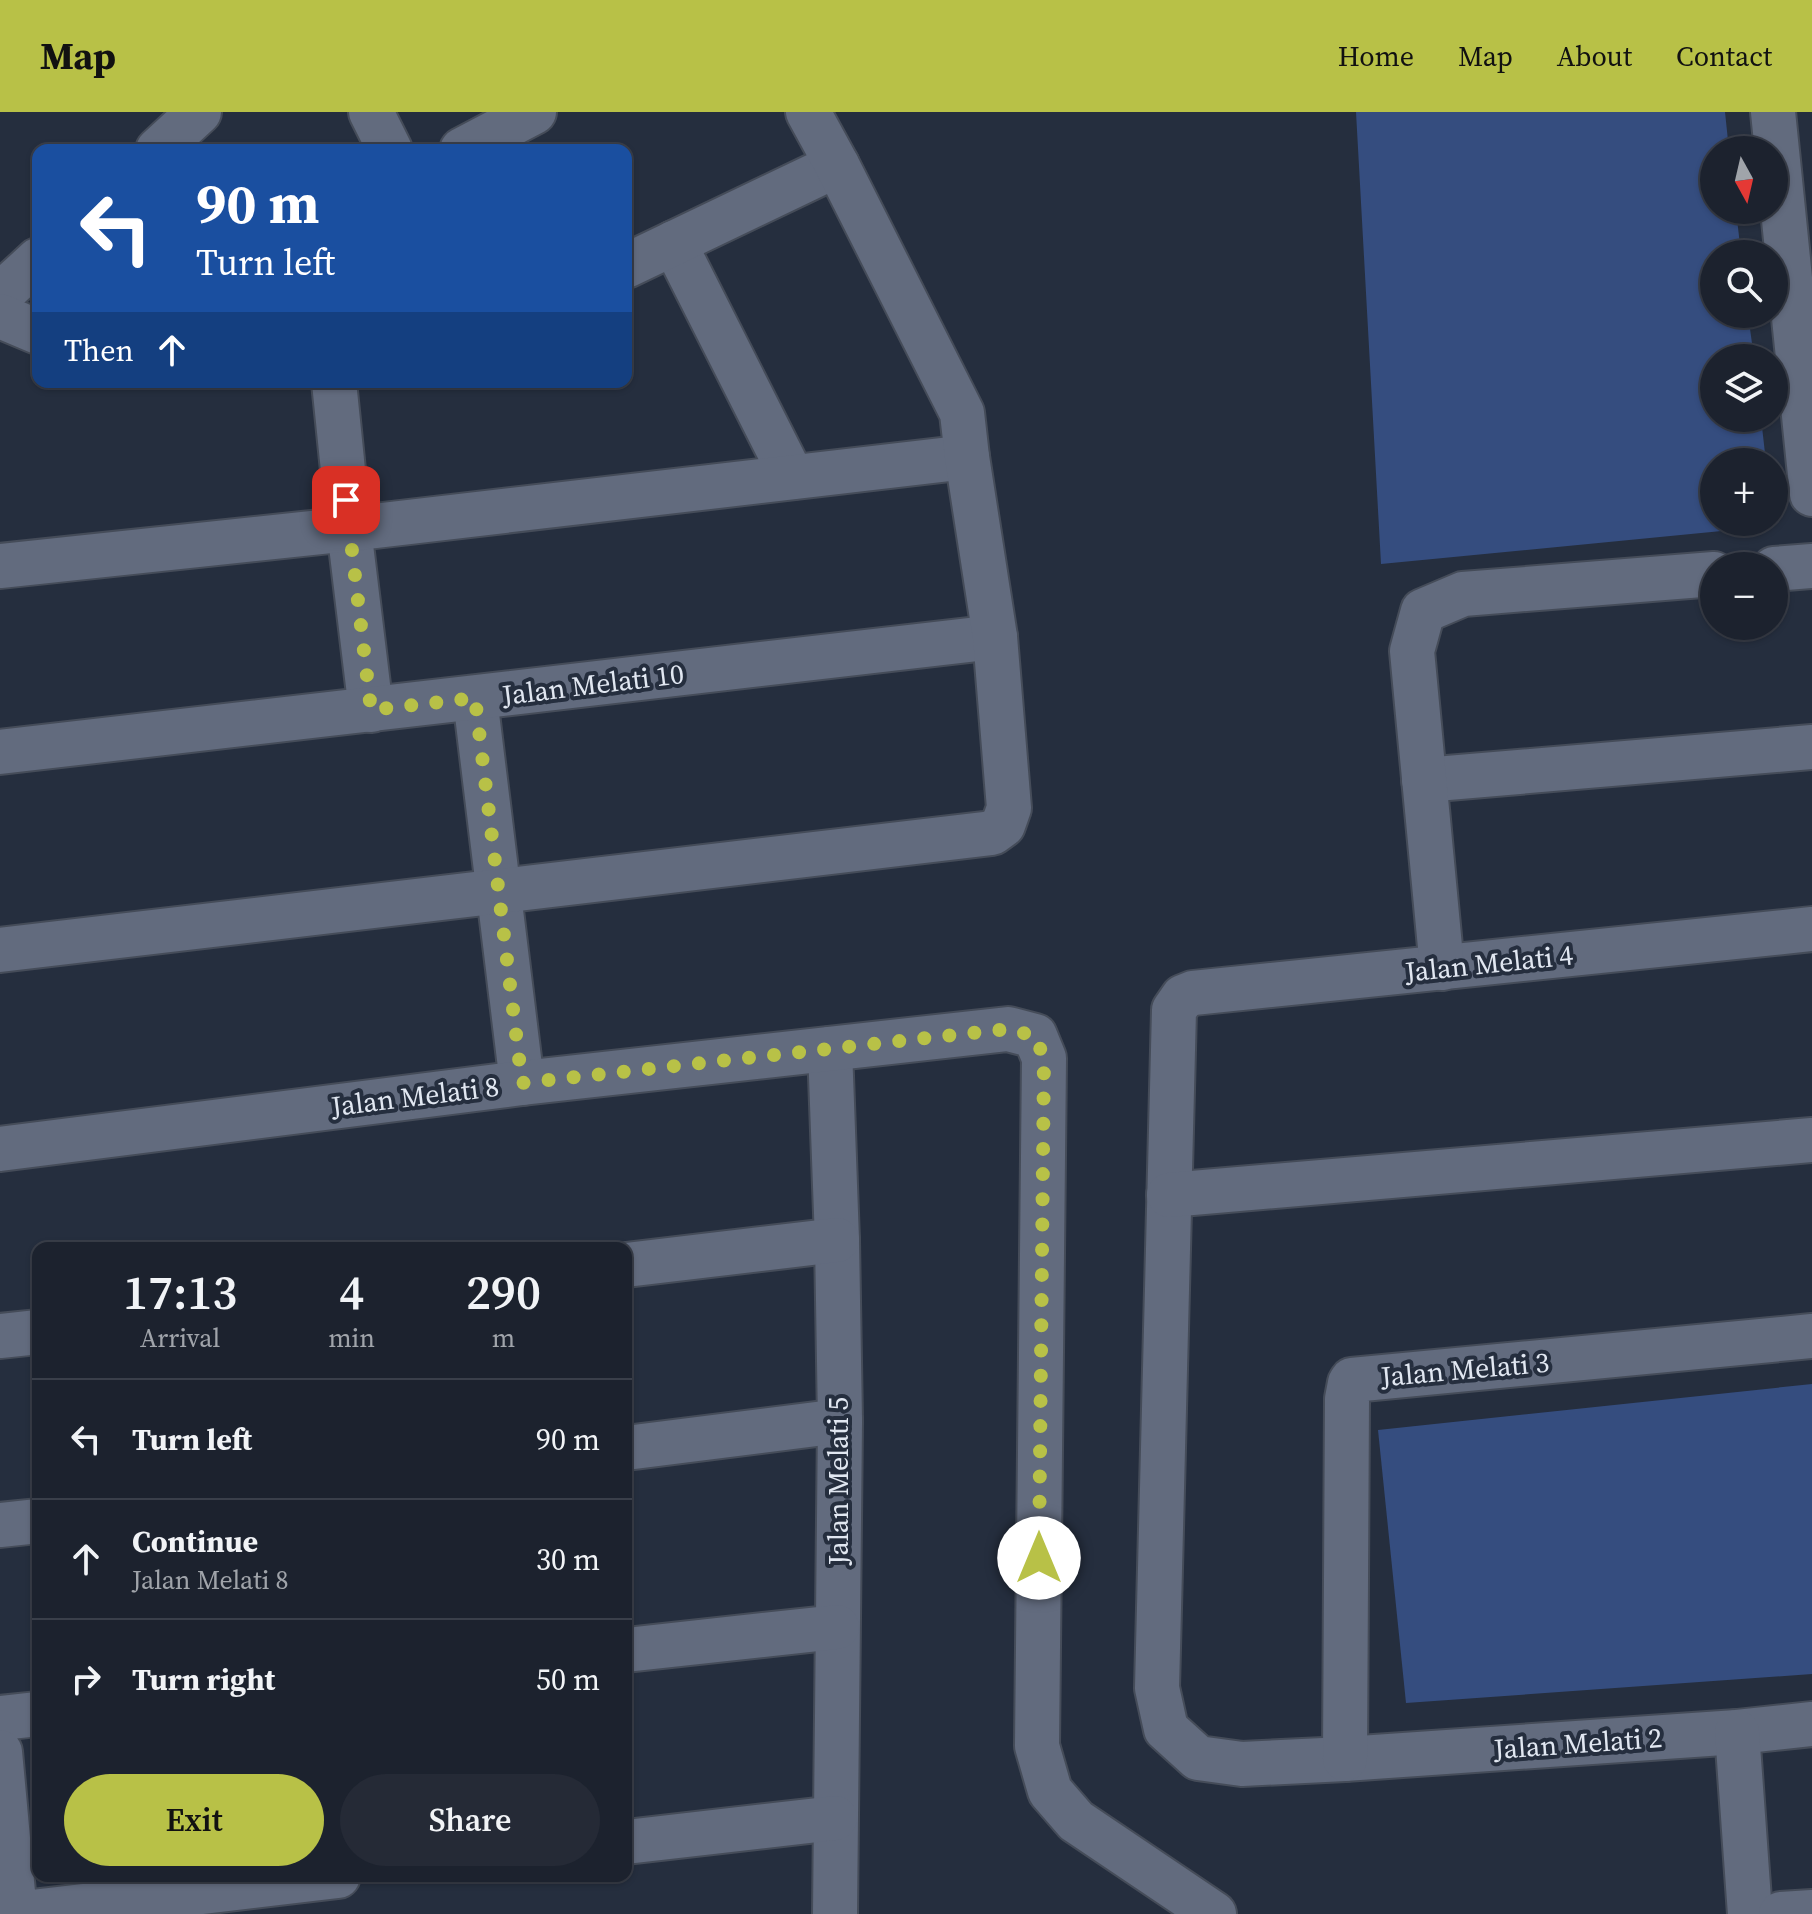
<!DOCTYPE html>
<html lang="en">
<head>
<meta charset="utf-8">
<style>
  :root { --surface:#1c222e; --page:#252a36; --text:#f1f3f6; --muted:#a0a4aa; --line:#3a3f4a; --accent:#b8c147 }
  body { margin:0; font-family:"Source Serif 4",serif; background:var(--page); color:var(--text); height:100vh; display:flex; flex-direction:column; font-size:30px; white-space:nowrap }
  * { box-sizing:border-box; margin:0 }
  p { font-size:26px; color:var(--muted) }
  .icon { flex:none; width:44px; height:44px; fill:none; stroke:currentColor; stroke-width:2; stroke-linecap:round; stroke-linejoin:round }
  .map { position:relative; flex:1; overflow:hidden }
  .sheet { position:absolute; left:32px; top:1130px; width:600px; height:640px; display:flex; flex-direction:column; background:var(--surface); border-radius:16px; box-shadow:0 2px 6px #0004,0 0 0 2px var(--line) }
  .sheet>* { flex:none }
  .hud { position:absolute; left:32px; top:32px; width:600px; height:244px; border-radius:16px; box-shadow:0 2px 6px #0004,0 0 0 2px var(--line); background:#1a4fa0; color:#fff; overflow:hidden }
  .needle { width:52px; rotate:172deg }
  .fabs { position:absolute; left:1700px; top:24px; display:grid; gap:16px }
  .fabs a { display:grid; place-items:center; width:88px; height:88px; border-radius:50%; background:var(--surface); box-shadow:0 2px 6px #0004,0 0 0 2px var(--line); font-size:40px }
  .pin { position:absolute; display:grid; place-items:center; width:68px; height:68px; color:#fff; margin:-34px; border-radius:16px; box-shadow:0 4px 12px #0006 }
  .me { position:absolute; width:88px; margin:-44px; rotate:0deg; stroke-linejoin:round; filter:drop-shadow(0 0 6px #0008) }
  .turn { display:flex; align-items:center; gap:28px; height:168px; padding:0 32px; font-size:36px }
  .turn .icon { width:104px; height:104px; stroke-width:2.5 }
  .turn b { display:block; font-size:56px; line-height:68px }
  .then { display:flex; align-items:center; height:76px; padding:0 32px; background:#0003; gap:16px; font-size:30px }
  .eta { display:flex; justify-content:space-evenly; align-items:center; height:136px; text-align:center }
  .eta b { font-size:48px; font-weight:600; line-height:56px }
  .cta { display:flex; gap:16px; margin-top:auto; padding:16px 32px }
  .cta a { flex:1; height:92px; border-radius:48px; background:var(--accent); color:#111; font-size:32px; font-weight:600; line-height:92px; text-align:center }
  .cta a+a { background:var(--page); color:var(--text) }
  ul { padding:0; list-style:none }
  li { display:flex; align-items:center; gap:24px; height:120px; padding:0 32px; border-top:2px solid var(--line) }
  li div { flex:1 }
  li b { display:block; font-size:30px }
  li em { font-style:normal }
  header { display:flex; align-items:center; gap:48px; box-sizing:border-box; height:112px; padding:0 40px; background:var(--accent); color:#111 }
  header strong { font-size:38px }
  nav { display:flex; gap:44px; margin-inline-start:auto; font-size:28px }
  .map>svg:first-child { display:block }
  .green { fill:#354d7f }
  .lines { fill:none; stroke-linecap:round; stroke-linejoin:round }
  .minor-casing { stroke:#454c59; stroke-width:48 }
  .minor { stroke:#626b7e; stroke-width:44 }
  .route { stroke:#b8c147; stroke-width:14; stroke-dasharray:0 25.2 }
  .labels { text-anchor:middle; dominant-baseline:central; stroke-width:8; stroke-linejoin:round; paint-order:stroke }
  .street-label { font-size:28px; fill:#e1e7f1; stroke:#252e3e }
</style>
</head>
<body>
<header>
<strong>Map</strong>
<nav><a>Home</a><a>Map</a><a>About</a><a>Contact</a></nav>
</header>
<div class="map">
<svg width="1812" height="1802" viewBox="0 0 1812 1802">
  <rect width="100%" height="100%" fill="#252e3e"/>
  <g class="green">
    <path d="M1356,0h369l4,38h-15v60h22l5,44h-27v60h34l6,44h-40v60h47l5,44h-52v60h59v4l-392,38z"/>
    <path d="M1812,1272v290l-406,29 -28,-273z"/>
  </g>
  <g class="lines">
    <g class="minor-casing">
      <g id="minor">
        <path d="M371,0l19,38"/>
        <path d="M1773,0l39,382"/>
        <path d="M158,38l41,-38"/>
        <path d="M462,38l72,-38"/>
        <path d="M674,131l118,234"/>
        <path d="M626,154l211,-101"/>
        <path d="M0,183l38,-35"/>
        <path d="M0,204l38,16"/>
        <path d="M334,270l15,147 22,181"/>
        <path d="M0,454l349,-37 618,-72"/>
        <path d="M1774,457l38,-3"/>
        <path d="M475,586l47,385"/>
        <path d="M0,640l995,-115"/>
        <path d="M1424,668l388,-33"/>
        <path d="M1812,817l-619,64 -10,4 -9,13 -17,678 9,41 32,29 44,6 103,-5 392,-27 75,-8"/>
        <path d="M0,838l992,-117 11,-8 6,-17 -14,-171 -28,-180 -5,-44 -125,-248 -29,-53"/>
        <path d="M1442,856l-30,-317 11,-40 40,-17 251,-20"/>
        <path d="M830,937l7,191 3,181 -5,493"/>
        <path d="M0,1037l522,-66 486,-54 27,7 9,22 -7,688 13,45 26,30 138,93"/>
        <path d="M1169,1083l643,-55"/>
        <path d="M626,1153l211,-25"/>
        <path d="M0,1224l38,-4"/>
        <path d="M626,1336l214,-27"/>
        <path d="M0,1413l38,-4"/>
        <path d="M626,1538l211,-23"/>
        <path d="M0,1606l38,-4"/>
        <path d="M1737,1620l13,182"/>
        <path d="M0,1640l15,162 323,-38"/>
        <path d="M1345,1647l2,-360 3,-16 2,-3 460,-44"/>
        <path d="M626,1730l209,-24"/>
        <path d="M1781,1802l31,-2"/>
      </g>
    </g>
    <use href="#minor" class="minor"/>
  </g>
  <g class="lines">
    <path class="route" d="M346,388l25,210 104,-12 47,385 486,-54 27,7 9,22 -5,500"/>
  </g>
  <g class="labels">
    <g class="street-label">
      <text transform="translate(593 572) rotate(-7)">Jalan Melati 10</text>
      <text transform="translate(1489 851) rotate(-6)">Jalan Melati 4</text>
      <text transform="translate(415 984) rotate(-7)">Jalan Melati 8</text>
      <text transform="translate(1465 1257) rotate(-5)">Jalan Melati 3</text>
      <text transform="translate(838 1369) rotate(-90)">Jalan Melati 5</text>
      <text transform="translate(1578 1631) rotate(-4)">Jalan Melati 2</text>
    </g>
  </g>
</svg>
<div class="fabs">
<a><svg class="needle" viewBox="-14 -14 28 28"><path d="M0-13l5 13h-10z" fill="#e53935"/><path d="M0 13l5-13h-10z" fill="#a0a4aa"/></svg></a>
<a><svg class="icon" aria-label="search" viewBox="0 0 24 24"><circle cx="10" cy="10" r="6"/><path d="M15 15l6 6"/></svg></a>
<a><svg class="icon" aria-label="layers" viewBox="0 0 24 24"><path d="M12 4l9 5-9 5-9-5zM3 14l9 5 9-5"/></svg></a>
<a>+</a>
<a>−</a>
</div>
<div class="pin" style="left:346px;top:388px;background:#d93025"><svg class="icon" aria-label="arrive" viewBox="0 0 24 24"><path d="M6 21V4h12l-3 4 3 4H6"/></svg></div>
<svg class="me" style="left:1039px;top:1446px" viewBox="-20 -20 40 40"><circle r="19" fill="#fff"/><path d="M0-13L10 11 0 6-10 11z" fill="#b8c147"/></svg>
<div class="hud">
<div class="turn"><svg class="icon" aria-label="left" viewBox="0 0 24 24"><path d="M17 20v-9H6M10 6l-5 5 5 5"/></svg><div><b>90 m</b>Turn left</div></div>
<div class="then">Then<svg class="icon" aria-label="ahead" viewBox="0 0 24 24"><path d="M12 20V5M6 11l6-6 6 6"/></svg></div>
</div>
<section class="sheet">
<div class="eta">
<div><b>17:13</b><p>Arrival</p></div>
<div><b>4</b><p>min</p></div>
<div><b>290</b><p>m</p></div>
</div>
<ul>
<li><svg class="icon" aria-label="left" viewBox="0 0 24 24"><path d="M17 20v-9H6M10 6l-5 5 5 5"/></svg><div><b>Turn left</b></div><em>90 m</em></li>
<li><svg class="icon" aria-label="ahead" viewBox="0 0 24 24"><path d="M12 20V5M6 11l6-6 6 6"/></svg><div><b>Continue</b><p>Jalan Melati 8</p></div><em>30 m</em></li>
<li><svg class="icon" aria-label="right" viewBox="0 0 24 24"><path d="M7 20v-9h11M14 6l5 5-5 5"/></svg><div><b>Turn right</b></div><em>50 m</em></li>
</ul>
<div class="cta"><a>Exit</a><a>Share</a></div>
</section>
</div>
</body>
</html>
